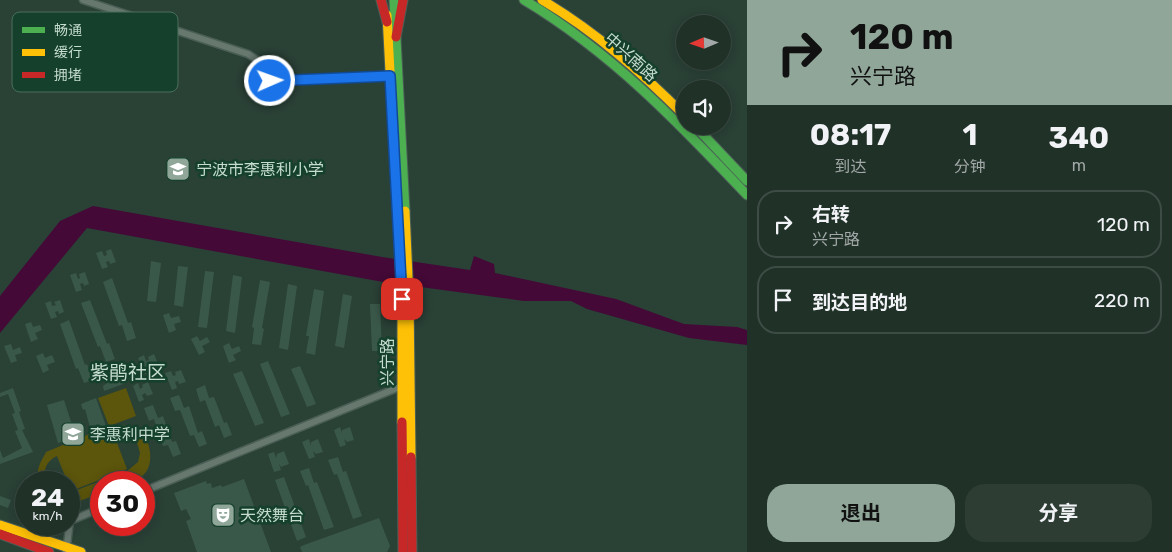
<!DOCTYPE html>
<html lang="zh">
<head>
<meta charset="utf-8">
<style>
  :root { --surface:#203128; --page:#2d3d34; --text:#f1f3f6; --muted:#a2a9a8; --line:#3d4c45; --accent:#8fa699 }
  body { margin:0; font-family:Rubik,"Noto Sans SC",sans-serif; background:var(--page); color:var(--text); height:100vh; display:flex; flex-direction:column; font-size:19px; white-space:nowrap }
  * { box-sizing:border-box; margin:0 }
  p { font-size:16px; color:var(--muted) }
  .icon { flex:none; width:28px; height:28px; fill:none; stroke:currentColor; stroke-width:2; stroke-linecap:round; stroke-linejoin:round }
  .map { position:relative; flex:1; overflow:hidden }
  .drawer { display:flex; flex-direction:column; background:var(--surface); width:425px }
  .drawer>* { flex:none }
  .hud { background:#8fa699; color:#111; overflow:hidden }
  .needle { width:32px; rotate:268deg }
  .buttons { position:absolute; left:676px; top:15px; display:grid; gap:10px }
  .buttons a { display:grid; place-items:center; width:55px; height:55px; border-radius:50%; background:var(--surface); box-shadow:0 2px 12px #0003,0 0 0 1px var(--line); font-size:25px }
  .speed { position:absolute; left:15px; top:471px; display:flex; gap:10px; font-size:25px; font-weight:700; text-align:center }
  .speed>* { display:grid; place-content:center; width:65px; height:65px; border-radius:50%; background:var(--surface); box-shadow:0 2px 12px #0003,0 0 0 1px var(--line); line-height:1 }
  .speed small { font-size:12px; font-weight:400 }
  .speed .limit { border:8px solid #d22; background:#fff; color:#111 }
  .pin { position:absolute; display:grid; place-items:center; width:42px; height:42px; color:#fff; margin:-21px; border-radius:10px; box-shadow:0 2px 8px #0006 }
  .me { position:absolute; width:55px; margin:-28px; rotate:88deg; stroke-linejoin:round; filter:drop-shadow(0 0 4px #0008) }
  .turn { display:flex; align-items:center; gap:18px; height:105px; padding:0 20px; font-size:22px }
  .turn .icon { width:65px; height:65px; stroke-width:2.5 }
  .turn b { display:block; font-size:35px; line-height:42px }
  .eta { display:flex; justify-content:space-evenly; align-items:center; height:85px; text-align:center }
  .eta b { font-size:30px; font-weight:700; line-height:35px }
  .button { display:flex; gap:10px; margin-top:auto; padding:10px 20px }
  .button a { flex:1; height:58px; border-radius:20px; background:var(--accent); color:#111; font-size:20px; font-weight:700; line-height:58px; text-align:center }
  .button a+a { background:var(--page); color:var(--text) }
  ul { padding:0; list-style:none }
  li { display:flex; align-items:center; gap:15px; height:68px; margin:0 10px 8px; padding:0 10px; border:2px solid var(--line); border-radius:20px }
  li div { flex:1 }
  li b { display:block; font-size:19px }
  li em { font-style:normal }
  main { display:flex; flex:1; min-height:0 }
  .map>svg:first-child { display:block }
  .green { fill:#5c550c }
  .water { fill:#440937 }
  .building { fill:#3a584a }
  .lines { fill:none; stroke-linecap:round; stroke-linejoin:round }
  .street-casing { stroke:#4b5f56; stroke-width:9 }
  .fast-casing { stroke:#4b5f56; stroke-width:11 }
  .slow-casing { stroke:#4b5f56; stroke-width:11 }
  .jam-casing { stroke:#4b5f56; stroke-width:11 }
  .street { stroke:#67786f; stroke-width:6 }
  .fast { stroke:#4caf50; stroke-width:9 }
  .slow { stroke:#ffc107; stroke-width:9 }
  .jam { stroke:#c62828; stroke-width:9 }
  .route-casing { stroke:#114b97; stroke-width:12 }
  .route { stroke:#1a73e8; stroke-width:9 }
  .labels { text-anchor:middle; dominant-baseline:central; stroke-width:5; stroke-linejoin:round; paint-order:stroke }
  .street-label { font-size:16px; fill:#c5dcce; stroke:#15402c }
  .poi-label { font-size:16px; fill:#c5dcce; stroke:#15402c; text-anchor:start }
  .quarter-label { font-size:19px; fill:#c5dcce; stroke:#15402c }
  .key { fill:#15402c; stroke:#4a6f5d; stroke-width:1 }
  .key-label { font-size:14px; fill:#c5dcce }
</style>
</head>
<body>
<main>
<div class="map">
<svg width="747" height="552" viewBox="0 0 747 552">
  <rect width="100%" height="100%" fill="#2a4136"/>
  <path class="green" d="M126,388l10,28 -24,9h16l15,7c11,19 12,45 -14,50 -8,2 -19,0 -28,0v11l-32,12v-12l58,-22 11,-9 2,-9 -4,-14c-14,-12 -28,-3 -43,3l21,-7 13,34 -56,22 -14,-35c-11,5 -15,15 -10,26h-8c-4,-13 2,-20 7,-30l63,-26 -11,-28z"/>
  <path class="water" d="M93,206l289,51 88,13 4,-14 20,8 1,9 121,26 68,25 53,3 10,3v15l-58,-7 -102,-29 -16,-8h-47l-141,-19 -296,-54 -87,105v-37l60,-75z"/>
  <g class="building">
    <path d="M111,249l5,13 -6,2 -1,-3 -3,1 2,5 -6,2 -6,-16 6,-2 2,5 3,-1 -1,-4z"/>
    <path d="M151,261l10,2 -5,39 -9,-1z"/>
    <path d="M178,266l10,1 -5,40 -9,-2z"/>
    <path d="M205,271l9,1 -7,56 -9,-1z"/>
    <path d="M85,272l4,12 -5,2 -1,-3 -3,1 2,6 -6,2 -6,-17 6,-2 2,6 2,-1 -1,-4z"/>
    <path d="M233,275l9,2 -7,56 -9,-2z"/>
    <path d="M112,278l16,45 3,-1 5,16 -9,3 -5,-16 -3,1 -16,-44z"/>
    <path d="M260,280l10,2 -8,46 2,1 -3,16 -9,-1 2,-16 -2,-1z"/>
    <path d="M288,284l9,2 -9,64 -9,-2z"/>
    <path d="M314,289l10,2 -9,64 -9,-2 3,-17h-3z"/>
    <path d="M343,294l9,2 -8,52 -9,-2z"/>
    <path d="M60,300l4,12 -5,2 -1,-3 -3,1 2,5 -6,2 -6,-16 6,-2 1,5 4,-1 -2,-3z"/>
    <path d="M90,300l17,44 2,-1 6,16 -9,3 -6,-16 -2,1 -17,-44z"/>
    <path d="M370,304h10l2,47h-10z"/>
    <path d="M169,313l2,5 8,-2 2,6 -7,2 2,6 -7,3 -6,-18z"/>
    <path d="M69,320l16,45 2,-1 6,16 -9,3 -6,-15 -2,1 -16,-45z"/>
    <path d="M31,322l2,5 7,-2 2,5 -7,3 3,6 -7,3 -6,-18z"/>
    <path d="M197,336l3,5 7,-4 3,5 -8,4 3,6 -6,3 -8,-16z"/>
    <path d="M229,343l3,6 7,-3 2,5 -8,4 3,5 -7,3 -6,-17z"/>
    <path d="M11,344l2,6 7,-3 2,6 -7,2 2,6 -6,2 -7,-17z"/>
    <path d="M43,353l2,5 7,-3 3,7 -8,3 2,5 -6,3 -7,-17z"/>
    <path d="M154,354l5,12 -7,3 -1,-4 -3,2 2,5 -5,2 -7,-16 6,-3 2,6 3,-1 -1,-3z"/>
    <path d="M268,361l22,53 -9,3 -21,-53z"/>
    <path d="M300,366l16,38 -9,3 -16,-38z"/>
    <path d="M181,370l5,12 -7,2 -1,-3 -3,1 2,6 -5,2 -7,-17 6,-2 2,5 3,-1 -1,-3z"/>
    <path d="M242,371l22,52 -9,3 -22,-52z"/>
    <path d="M122,372l4,11 -22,8 -1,-5z"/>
    <path d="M148,382l5,12 -6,2 -2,-3 -3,2 2,5 -5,2 -6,-16 5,-3 2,6 3,-2 -1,-2z"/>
    <path d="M205,385l4,13 5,-1 10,26 3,-1 5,13 -8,3 -5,-13 -4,2 -10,-27 -5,2 -4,-13z"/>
    <path d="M13,388l8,23 -2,1 6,17 -3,1 11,22 -33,12v-14l3,8 19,-10 -7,-17 3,-1 -6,-16 3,-1 -7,-19 -8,3v-4z"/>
    <path d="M179,395l5,13 5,-2 9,27 4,-2 5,13 -8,3 -5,-12 -4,1 -10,-26 -5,1 -5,-13z"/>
    <path d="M96,398l10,28 -15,5 -6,-22 -2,1 -2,-6z"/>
    <path d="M64,400l12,37 -18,6 -11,-38z"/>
    <path d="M153,405l5,13 5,-2 9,26 4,-1 5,13 -8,3 -5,-12 -5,1 -9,-27 -5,2 -5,-13z"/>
    <path d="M340,427l2,6v-3l8,-3 4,13 -7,2 -3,-3 2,6 -6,2 -6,-17z"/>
    <path d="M309,439l2,7v-4l7,-3 5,13 -7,2 -3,-3 2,6 -6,2 -7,-17z"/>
    <path d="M284,451l5,13 -8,3 -2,-3 2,6 -7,2 -6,-18 6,-2 2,6 1,-4z"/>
    <path d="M338,457l5,15 3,-1 16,45 -9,3 -16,-45 -3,1 -6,-15z"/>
    <path d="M309,468l5,15 3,-1 17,45 -10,3 -16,-45 -2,1 -6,-15z"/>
    <path d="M284,477l22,60 -9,4 -22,-61z"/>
    <path d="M244,479l27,73h-74l-11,-31 5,-2 -5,-10 -5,2 -7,-18 32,-12 1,3 4,-1 1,5 9,-3 1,2z"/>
    <path d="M0,496l11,4 -3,8 -8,-3z"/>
    <path d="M379,518l11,28 -3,6h-85l-2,-5 4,-2z"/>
  </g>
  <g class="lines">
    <g class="street-casing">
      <g id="street">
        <path d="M83,0l165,54 18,12 4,15 121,-5"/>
        <path d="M144,491l258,-105"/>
        <path d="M66,552l4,-31 31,-13"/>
      </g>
    </g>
    <g class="fast-casing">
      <g id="fast">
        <path d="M394,0l11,211"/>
        <path d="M524,0c87,52 154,122 223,195"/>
        <path d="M695,126l52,55"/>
      </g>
    </g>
    <g class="slow-casing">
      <g id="slow">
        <path d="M542,0c54,32 99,72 143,116"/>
        <path d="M387,15l15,284v123"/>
        <path d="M405,211l4,89 2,157"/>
        <path d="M0,525l81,27"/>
      </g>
    </g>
    <g class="jam-casing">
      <g id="jam">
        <path d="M381,0l6,22"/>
        <path d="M396,37l7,-37"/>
        <path d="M402,422l1,130"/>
        <path d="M411,457l1,95"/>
        <path d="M0,534l49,18"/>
      </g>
    </g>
    <use href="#street" class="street"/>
    <use href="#fast" class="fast"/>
    <use href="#slow" class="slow"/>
    <use href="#jam" class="jam"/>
  </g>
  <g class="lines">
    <g class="route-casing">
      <path id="route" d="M270,81l120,-5 12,223"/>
    </g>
    <use href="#route" class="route"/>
  </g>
  <defs>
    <g id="school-square" transform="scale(1.25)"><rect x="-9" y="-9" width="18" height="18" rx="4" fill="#8fa699" stroke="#15402c"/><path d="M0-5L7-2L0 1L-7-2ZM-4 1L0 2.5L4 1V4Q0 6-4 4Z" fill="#fff"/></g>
    <g id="theatre-square" transform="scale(1.25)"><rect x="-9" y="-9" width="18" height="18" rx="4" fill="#8fa699" stroke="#15402c"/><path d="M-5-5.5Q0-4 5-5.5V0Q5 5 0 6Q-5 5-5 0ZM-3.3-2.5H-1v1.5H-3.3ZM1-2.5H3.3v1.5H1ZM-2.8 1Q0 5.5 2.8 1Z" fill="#fff"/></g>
  </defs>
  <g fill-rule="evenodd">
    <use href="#school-square" x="178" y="169"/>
    <use href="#school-square" x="73" y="434"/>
    <use href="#theatre-square" x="223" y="515"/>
  </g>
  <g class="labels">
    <g class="street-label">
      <text transform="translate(631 57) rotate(42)">中兴南路</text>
      <text transform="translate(387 362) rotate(-90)">兴宁路</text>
    </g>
    <g class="poi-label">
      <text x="196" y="169">宁波市李惠利小学</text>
      <text x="90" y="434">李惠利中学</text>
      <text x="240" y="515">天然舞台</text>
    </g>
    <g class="quarter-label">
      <text x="128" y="372">紫鹃社区</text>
    </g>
  </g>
  <rect x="12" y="12" width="166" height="80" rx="8" class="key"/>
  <rect x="22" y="27" width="23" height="6" fill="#4caf50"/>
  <rect x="22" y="49" width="23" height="7" fill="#ffc107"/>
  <rect x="22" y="72" width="23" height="6" fill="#c62828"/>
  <g class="key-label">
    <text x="54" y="35">畅通</text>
    <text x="54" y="57">缓行</text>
    <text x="54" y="80">拥堵</text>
  </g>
</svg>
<div class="buttons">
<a><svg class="needle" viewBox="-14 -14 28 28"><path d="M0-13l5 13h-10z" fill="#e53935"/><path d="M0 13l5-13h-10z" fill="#a2a9a8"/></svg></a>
<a><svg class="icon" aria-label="sound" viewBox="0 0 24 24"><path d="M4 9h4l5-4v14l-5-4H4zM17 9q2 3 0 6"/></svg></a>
</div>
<div class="speed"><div>24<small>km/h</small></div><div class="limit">30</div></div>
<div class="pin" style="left:402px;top:299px;background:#d93025"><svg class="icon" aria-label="arrive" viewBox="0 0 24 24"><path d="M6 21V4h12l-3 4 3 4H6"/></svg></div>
<svg class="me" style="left:270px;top:81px" viewBox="-20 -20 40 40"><circle r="17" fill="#1a73e8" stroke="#fff" stroke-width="3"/><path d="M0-11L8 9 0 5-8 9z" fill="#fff"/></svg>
</div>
<section class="drawer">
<div class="hud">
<div class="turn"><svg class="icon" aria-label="right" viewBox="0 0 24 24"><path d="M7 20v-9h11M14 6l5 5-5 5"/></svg><div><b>120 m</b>兴宁路</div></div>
</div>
<div class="eta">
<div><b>08:17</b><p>到达</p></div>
<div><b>1</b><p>分钟</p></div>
<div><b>340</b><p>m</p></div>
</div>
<ul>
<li><svg class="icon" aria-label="right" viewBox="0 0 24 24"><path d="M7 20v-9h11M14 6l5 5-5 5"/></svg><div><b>右转</b><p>兴宁路</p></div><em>120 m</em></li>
<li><svg class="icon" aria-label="arrive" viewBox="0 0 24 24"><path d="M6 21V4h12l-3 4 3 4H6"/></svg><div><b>到达目的地</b></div><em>220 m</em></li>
</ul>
<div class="button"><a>退出</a><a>分享</a></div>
</section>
</main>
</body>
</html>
